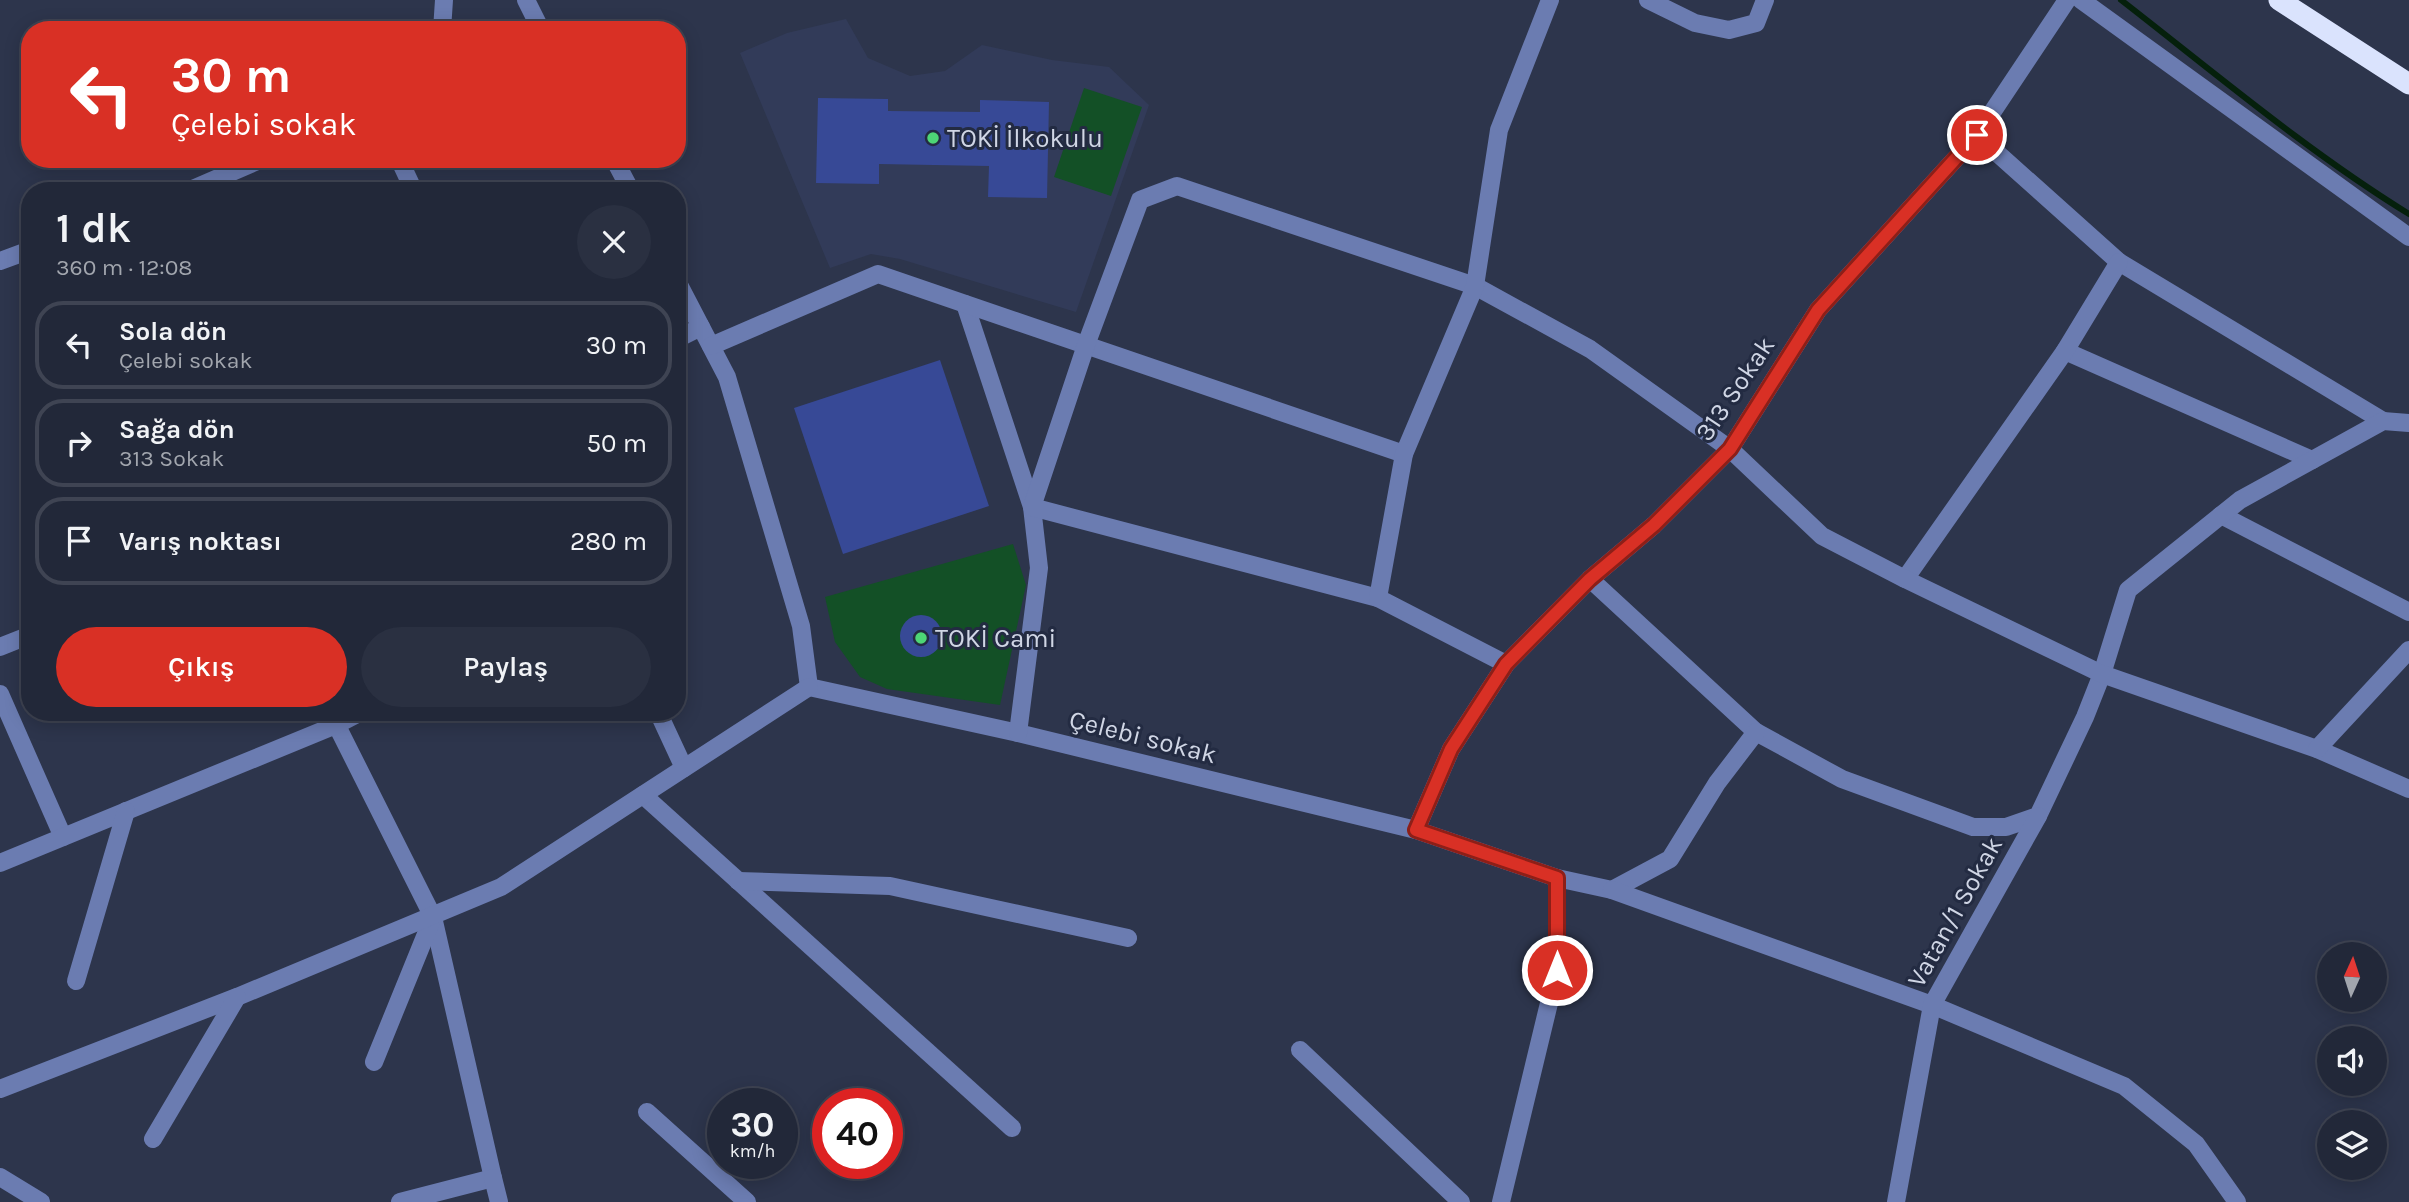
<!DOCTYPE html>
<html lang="tr">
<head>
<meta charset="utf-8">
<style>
  :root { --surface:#222839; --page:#2a3041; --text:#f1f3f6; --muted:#a2a6ae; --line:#3f4453; --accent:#d93025 }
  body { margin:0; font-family:Karla,sans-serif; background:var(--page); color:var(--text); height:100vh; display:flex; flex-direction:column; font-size:26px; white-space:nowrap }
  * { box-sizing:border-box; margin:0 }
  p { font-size:23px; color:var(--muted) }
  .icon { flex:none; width:38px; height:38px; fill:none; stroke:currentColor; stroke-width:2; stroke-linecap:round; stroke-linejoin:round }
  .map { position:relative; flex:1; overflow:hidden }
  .panel { position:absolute; left:21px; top:182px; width:665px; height:539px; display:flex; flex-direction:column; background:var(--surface); border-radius:28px; box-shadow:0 4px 18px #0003,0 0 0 2px var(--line) }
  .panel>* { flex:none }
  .top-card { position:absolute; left:21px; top:21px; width:665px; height:147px; border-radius:28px; box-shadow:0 4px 18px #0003,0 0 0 2px var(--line); background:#d93025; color:#fff; overflow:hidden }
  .needle { width:46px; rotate:3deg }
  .fabs { position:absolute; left:2317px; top:942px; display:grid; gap:14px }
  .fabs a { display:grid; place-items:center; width:70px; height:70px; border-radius:50%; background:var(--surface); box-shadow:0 4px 18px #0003,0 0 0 2px var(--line); font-size:35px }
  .speed { position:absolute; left:707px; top:1088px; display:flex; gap:14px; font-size:35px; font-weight:700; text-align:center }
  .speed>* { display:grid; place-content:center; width:91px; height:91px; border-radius:50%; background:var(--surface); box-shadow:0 4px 18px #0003,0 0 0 2px var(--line); line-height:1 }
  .speed small { font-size:18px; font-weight:400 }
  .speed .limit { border:10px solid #d22; background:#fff; color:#111 }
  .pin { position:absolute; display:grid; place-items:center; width:60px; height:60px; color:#fff; margin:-30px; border:4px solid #fff; border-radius:50%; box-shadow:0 2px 7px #0007 }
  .me { position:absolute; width:77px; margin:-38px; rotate:0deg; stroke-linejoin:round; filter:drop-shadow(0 0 5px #0008) }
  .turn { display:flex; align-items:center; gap:24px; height:147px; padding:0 35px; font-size:32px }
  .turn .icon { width:91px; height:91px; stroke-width:2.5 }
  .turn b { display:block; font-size:49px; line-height:60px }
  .round { display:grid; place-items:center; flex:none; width:74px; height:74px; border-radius:37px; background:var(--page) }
  .summary { display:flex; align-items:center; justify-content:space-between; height:119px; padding:0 35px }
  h1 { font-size:42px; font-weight:600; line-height:52px }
  .action { display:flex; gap:14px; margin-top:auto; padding:14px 35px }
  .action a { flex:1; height:80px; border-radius:42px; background:var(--accent); color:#fff; font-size:28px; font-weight:600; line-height:80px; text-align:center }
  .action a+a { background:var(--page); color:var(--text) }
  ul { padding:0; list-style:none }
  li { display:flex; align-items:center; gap:21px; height:88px; margin:0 14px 10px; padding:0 21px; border:4px solid var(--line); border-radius:28px }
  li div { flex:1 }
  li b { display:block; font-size:26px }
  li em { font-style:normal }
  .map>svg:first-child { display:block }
  .built { fill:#323b59 }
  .green { fill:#135026 }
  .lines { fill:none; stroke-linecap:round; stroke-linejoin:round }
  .stream { stroke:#05200c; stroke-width:6 }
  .building { fill:#374996 }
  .minor { stroke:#6b7cb1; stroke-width:18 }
  .highway { stroke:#dae3fd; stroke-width:21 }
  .route-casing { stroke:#8d1f18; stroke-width:18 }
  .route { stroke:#d93025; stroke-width:12 }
  .poi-dot { fill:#4dd676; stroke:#232b42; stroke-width:2.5 }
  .labels { text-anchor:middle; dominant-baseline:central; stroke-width:6; stroke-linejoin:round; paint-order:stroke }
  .poi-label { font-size:26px; fill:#d0d6e5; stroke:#232b42; text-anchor:start }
  .street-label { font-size:26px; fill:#d0d6e5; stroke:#232b42 }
</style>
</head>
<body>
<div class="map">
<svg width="2409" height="1202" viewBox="0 0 2409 1202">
  <rect width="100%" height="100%" fill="#2d354c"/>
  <path class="built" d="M846,19l22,39 42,18 35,-5 37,-26 70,15 57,7 40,38 -73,207 -176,-53 -29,-5 -41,14 -90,-215 47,-20z"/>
  <g class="green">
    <path d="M1084,88l58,19 -31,89 -57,-19z"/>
    <path d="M1013,544l13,41 -26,120 -113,-16 -27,-12 -25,-35 -10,-45z"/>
  </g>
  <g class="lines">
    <path class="stream" d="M2121,0c94,73 186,151 288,214"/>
  </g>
  <g class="building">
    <path d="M818,98l70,1v12l92,1v-12l69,2 -2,96 -59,-1 1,-31 -110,-2v20l-63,-1z"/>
    <path d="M940,360l49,146 -146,48 -49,-146z"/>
    <circle cx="921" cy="636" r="21"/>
  </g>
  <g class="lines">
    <g class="minor">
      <path d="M526,0l15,30"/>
      <path d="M1648,0l47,23 34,7 27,-7 9,-23"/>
      <path d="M2081,0l328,237"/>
      <path d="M442,30l2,-30"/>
      <path d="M1977,135l142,127 264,159"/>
      <path d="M399,159l15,32"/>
      <path d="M614,159l17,32"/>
      <path d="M188,191l74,-32"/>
      <path d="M0,261l30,-11"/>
      <path d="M677,281l50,96 74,249 8,61 209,46 398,97 141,48v92l-56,232"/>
      <path d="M965,304l67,203 7,61 -21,165"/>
      <path d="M677,339l24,-12"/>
      <path d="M711,346l167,-72 526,180"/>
      <path d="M2065,351l247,109"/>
      <path d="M2221,515l188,97"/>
      <path d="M1590,579l166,153 86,47 131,48h33l32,-11 47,-99 17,-43 26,-84 112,-90 143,-79 26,2"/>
      <path d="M1905,579l160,-228 54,-89"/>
      <path d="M1378,598l-346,-91 54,-162 54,-145 37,-14 298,100 115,63 140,100 92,87 83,43 197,95 215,75 92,40"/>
      <path d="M0,647l30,-12"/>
      <path d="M1506,664l-128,-66 26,-144 71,-168 24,-156 51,-130"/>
      <path d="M0,694l63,143"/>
      <path d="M330,712l103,205 60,261 -93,24"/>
      <path d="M658,712l26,56"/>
      <path d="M2317,749l92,-99"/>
      <path d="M643,795l369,333"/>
      <path d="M1416,830l35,-81 55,-85 84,-85 64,-54 76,-76 88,-139 159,-175 90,-135"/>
      <path d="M0,863l336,-138 25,-13"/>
      <path d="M1557,878l55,12 58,-31 47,-76 39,-51"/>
      <path d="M738,881l152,5 238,52"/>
      <path d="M1612,890l320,115 192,81 72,58 41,58"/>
      <path d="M76,981l50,-170"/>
      <path d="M1300,1050l161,152"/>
      <path d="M374,1062l59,-145"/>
      <path d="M0,1089l237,-92 264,-110 308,-200"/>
      <path d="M647,1112l100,90"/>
      <path d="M153,1139l84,-142"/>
      <path d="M0,1177l41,25"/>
      <path d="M493,1178l6,24"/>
      <path d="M1896,1202l36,-197 106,-189"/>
    </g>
    <path class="highway" d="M2279,0l130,84"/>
  </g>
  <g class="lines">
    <g class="route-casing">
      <path id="route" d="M1557,970v-92l-141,-48 35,-81 55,-85 84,-85 64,-54 76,-76 88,-139 159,-175"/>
    </g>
    <use href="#route" class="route"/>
  </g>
  <g class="poi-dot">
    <circle cx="933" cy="138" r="7"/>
    <circle cx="921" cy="638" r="7"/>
  </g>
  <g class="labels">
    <g class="poi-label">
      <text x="947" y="138">TOKİ İlkokulu</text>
      <text x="935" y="638">TOKİ Cami</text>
    </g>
    <g class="street-label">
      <text transform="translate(1735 389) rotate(-56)">313 Sokak</text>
      <text transform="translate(1143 737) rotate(14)">Çelebi sokak</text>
      <text transform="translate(1955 912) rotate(-61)">Vatan/1 Sokak</text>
    </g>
  </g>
</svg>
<div class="fabs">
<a><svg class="needle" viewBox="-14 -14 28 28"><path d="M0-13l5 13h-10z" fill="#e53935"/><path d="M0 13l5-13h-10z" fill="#a2a6ae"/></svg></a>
<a><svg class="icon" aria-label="sound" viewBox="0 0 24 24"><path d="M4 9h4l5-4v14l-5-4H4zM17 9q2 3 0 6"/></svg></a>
<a><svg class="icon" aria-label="layers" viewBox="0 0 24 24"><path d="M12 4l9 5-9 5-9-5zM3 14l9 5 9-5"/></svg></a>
</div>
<div class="speed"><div>30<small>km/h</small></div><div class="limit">40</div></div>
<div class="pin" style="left:1977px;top:135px;background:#d93025"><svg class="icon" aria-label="arrive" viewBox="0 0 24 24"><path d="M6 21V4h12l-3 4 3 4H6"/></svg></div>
<svg class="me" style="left:1557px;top:970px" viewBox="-20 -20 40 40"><circle r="17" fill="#d93025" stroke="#fff" stroke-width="3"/><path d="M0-11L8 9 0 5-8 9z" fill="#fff"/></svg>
<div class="top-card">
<div class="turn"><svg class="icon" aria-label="left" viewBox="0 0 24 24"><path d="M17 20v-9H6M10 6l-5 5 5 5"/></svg><div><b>30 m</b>Çelebi sokak</div></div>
</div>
<section class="panel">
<div class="summary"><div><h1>1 dk</h1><p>360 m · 12:08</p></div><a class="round"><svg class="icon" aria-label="close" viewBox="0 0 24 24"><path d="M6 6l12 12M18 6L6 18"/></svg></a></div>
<ul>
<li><svg class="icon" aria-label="left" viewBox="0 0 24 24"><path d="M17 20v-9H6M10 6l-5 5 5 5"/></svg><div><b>Sola dön</b><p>Çelebi sokak</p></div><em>30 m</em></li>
<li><svg class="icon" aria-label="right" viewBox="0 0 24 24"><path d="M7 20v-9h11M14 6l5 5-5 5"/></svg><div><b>Sağa dön</b><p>313 Sokak</p></div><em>50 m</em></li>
<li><svg class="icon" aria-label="arrive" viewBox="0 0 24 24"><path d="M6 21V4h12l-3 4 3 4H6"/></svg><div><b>Varış noktası</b></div><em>280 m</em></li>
</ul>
<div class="action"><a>Çıkış</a><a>Paylaş</a></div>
</section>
</div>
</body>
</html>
